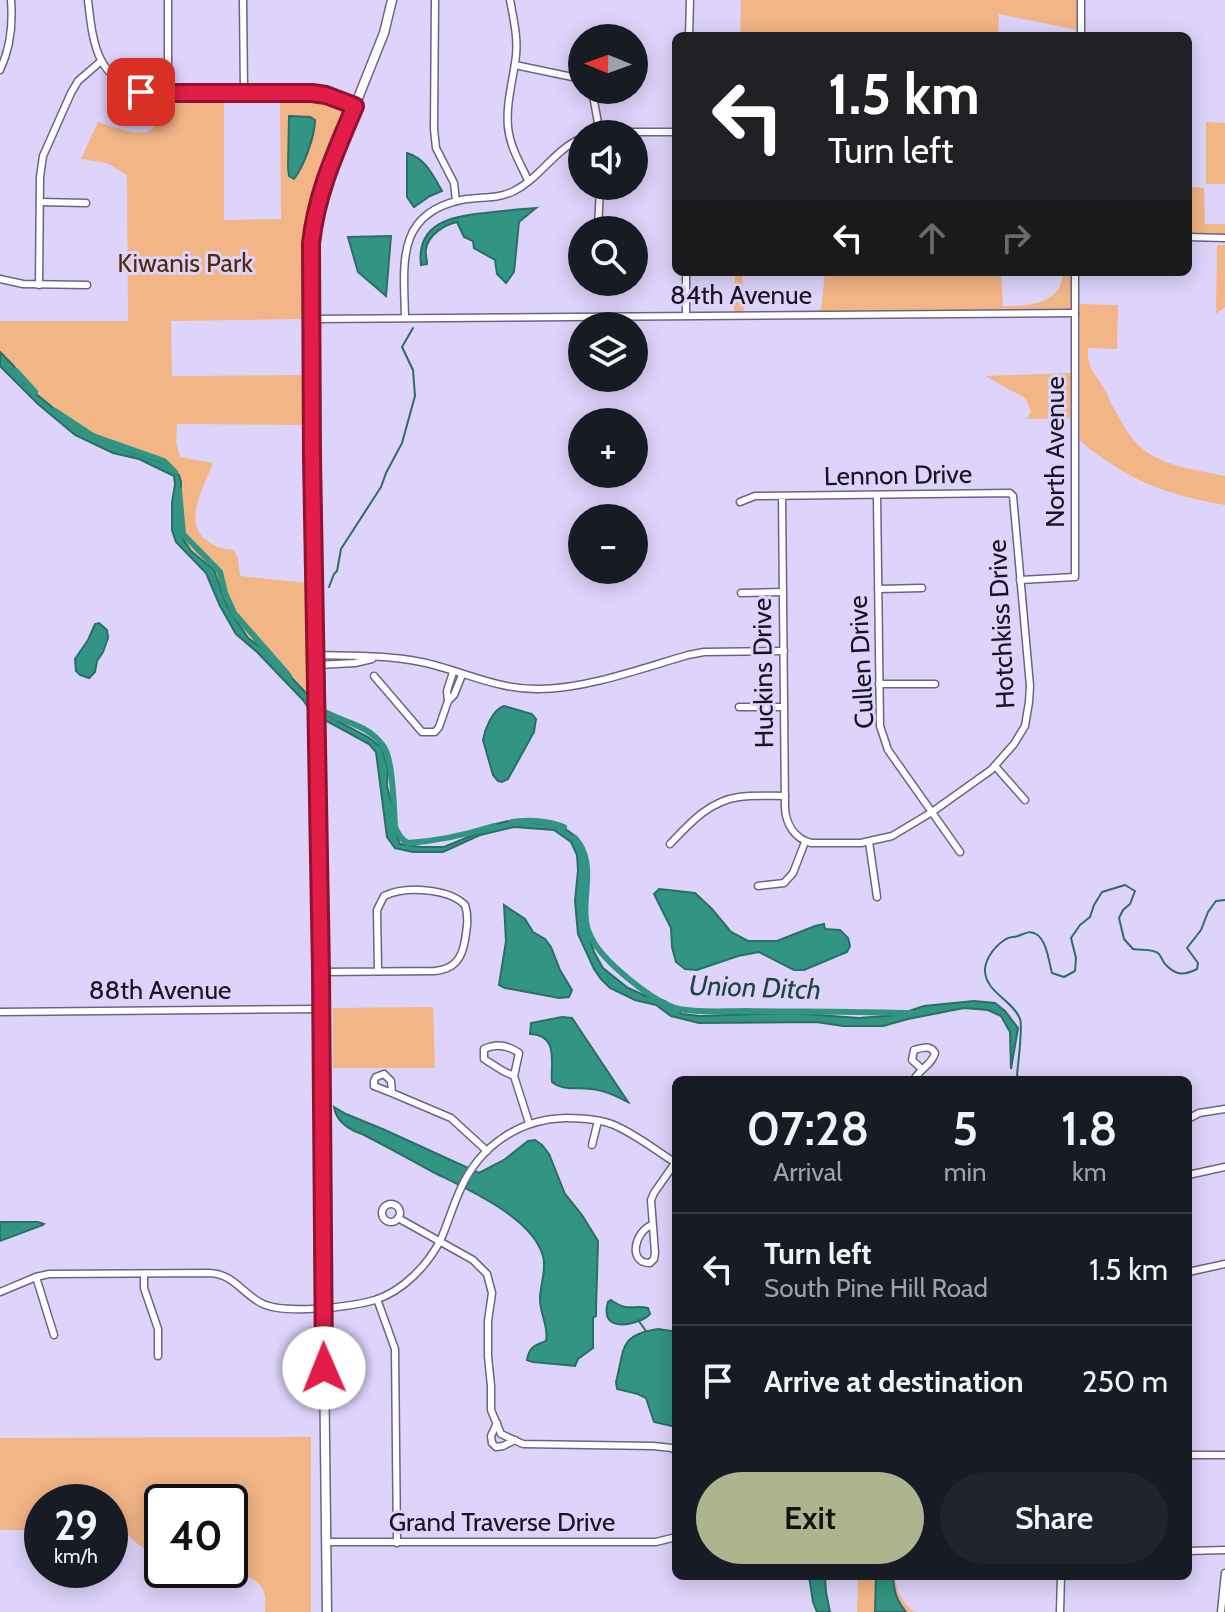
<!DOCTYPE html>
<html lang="en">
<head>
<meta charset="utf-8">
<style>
  :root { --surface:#171b24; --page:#20242c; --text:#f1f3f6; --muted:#9ea1a6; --line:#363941; --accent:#aeb58e }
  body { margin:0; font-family:Cabin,sans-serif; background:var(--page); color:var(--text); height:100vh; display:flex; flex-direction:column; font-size:30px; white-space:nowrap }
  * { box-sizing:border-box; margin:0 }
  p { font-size:26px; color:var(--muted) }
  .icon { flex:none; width:44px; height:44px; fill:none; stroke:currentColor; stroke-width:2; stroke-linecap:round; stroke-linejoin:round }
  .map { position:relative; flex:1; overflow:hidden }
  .sheet { position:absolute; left:672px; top:1076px; width:520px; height:504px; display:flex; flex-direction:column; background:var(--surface); border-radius:12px; box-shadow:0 4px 20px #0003 }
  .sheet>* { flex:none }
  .banner { position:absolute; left:672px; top:32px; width:520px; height:244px; border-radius:12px; box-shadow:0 4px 20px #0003; background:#202124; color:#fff; overflow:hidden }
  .needle { width:52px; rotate:271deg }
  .controls { position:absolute; left:568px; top:24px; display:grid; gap:16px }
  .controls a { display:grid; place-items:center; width:80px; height:80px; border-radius:50%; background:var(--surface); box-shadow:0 4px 20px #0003; font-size:40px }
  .speed { position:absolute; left:24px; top:1484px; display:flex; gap:16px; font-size:40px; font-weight:700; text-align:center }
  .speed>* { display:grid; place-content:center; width:104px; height:104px; border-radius:50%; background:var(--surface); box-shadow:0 4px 20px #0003; line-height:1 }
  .speed small { font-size:20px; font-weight:400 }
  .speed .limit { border:4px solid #111; border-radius:12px; background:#fff; color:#111 }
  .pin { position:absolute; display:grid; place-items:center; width:68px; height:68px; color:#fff; margin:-34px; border-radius:16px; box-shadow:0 4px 12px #0006 }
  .me { position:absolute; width:88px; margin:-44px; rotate:359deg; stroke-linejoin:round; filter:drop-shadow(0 0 6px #0008) }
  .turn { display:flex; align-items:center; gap:28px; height:168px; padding:0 24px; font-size:36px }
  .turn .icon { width:104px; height:104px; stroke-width:2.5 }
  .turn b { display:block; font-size:56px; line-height:68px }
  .lanes { display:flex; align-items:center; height:76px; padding:0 24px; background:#0003; justify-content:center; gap:40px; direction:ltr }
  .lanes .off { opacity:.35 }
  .eta { display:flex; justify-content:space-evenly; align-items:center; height:136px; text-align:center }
  .eta b { font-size:48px; font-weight:600; line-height:56px }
  .cta { display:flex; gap:16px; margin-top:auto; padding:16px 24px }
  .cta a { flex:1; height:92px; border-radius:48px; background:var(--accent); color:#111; font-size:32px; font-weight:600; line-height:92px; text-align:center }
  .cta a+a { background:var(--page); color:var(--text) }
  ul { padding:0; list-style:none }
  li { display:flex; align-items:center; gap:24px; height:112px; padding:0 24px; border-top:2px solid var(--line) }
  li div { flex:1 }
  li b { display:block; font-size:30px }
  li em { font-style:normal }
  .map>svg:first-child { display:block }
  .green { fill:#f2b586 }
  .water { fill:#329482; stroke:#2a6e65; stroke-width:2 }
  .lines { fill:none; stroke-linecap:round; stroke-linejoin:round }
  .stream { stroke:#2a6e65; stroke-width:2 }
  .canal { stroke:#329482; stroke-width:6 }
  .street-casing { stroke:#6d6385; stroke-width:9 }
  .secondary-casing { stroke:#6d6385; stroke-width:11 }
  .street { stroke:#fff; stroke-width:6 }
  .secondary { stroke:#fff; stroke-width:8 }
  .route-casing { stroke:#92132f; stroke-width:20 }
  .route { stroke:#e11d48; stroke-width:14 }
  .labels { text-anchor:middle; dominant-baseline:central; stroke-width:6; stroke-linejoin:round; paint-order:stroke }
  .park-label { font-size:26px; fill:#532c07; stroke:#ded4fb }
  .street-label { font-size:26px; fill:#181422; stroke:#ded4fb }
  .water-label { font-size:28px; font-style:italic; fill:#1c463e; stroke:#ded4fb }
</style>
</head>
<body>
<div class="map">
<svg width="1225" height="1612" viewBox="0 0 1225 1612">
  <rect width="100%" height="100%" fill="#ded4fb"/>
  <g class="green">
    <path d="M741,0h337l-1,30 -78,-16 -1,22h-258z"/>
    <path d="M156,99h68v121l57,-1 -1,-116 3,-4 38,1 25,8v6c-16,32 -31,70 -38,105 -6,32 -2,68 0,100l-137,2 1,55 136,-1 1,50 -132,-1 -1,18 4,15 33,6c-8,22 -30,58 -8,76 10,8 16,10 29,11l4,9 2,17 67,7 -1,111 -40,-43 -18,-13 -21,-32 -13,-36 -28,-25 -6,-23 1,-40 -2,-7 -8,-8 -86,-34 -62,-50 -9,-17 -14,-14v-31h128l-1,-146 -20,-12 -26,-4 17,-37c13,4 49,19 56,4 3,-8 2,-18 2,-27z"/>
    <path d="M1206,122l19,1v61h-19z"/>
    <path d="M1188,187l16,1 1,36h20v11l-37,-1z"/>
    <path d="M1217,245h8v62l-9,7z"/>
    <path d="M735,272h7l2,40 77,-2 4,-38h176l2,34c25,0 59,-1 60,-34h10v34l-7,6h-332z"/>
    <path d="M1080,304l38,1 -1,44 -29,-1c-2,21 9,27 18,44 7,16 23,47 37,57 22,18 55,21 82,27v29c-62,-11 -96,-24 -145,-64z"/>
    <path d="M1071,373l-1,45 -43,1 4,-8 -6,-13 -40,-22z"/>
    <path d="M433,1007l2,61h-102v-60z"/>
    <path d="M311,1437v175h-46c3,-32 -10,-31 -35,-42v-68h-68v53c-23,-6 -24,-12 -41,-26h-11v-27h-68v28h-42v-92z"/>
    <path d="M858,1576h37c1,14 8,29 20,36h-58z"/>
  </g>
  <g class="water">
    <path d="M289,116l21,1 5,3c0,16 -11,46 -21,59l-5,-3 -1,-8z"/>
    <path d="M407,153c18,5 26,22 35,38l-12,5 -16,11 -7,-10z"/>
    <path d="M536,208l-17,14 -5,50 -8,11 -9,-9 -2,-14 -21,-12 -1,-7 -9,-4 -7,-15c-13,3 -29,13 -31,27 -1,5 1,10 1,15l-6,1c-5,-42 31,-49 64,-52 17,-2 34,-4 51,-5z"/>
    <path d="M391,236l-5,60 -28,-24 -10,-35z"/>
    <path d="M0,352l14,14 9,17 58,48 37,16 47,17 14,11 2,7 -1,40 3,17 8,12 23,19 13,36 21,32 18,13 62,65 40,21 14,11 6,21 -1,17 6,23 2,22 5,13 21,3h23l41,-17 7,-5 16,-4 52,4 15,11 4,5 4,11 3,15 -2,40 3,24 7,21 9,16 25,20 18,8 19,5 17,13 18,2 90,-3 69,5 38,-3 27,-9 50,-5 21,2 10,8 13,17 -7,41 -1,-37 -9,-16 -13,-6 -24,-2 -56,11 -25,7h-40l-27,-4 -117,1 -28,-7 -15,-11 -21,-5 -25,-12 -9,-9 -7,-10 -16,-35 -3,-33 3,-31 -1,-15 -6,-13 -17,-12 -40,-3 -34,8 -37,17h-30l-18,-4 -8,-11 -11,-85 -7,-8 -57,-31 -9,-13 -46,-48 -21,-18 -16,-28 -14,-33 -30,-31 -4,-12v-28l3,-17 -1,-9 -35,-17 -26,-6 -38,-18 -37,-31 -38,-38z"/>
    <path d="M99,623l8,7 1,8 -5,14 -6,9 -2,11 -6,6 -9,-3 -4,-4 -1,-12 13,-19 7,-16z"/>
    <path d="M504,706l28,8 4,5 -2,13 -26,47 -6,3 -4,-1 -5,-6 -10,-35c2,-11 9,-30 21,-34z"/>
    <path d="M659,889l36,4 17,16 19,23 17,9h29l38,-15 9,-2 1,5 15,1 8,8 2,8 -3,6 -43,18h-10l-35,-18 -21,4 -41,14 -12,-1 -9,-7 -4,-15 -1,-19 -17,-34z"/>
    <path d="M504,905l21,14 8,13 12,7 6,8 9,23 12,20 -3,7 -10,1 -54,-10 -6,-3 7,-44z"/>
    <path d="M562,1017l10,1 56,84c-12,-6 -24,-12 -37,-13 -14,-2 -28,2 -39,-7 -2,-18 8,-47 -22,-48l1,-11z"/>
    <path d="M334,1107l12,7 39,16 94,43 25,-13 24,-19 7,-1 7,5 7,9 16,40 17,21 16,26 -2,69v6l-3,2v30l-15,11 -3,7 -42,-4 -6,-2c2,-13 8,-15 19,-19 3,-14 -6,-27 -6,-42 0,-15 7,-28 3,-43 -11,-39 -76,-67 -110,-84 -24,-13 -47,-26 -71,-38 -13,-4 -26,-13 -28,-27z"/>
    <path d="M0,1222h38l6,2 -1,1 -43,16z"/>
    <path d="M611,1300c18,13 21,4 37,8l2,6c-10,11 -52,21 -42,-12z"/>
    <path d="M658,1329l13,2 5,2v94l-22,-5 -8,-24 -8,-4 -21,-5 -1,-7c9,-33 2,-47 42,-53z"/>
    <path d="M809,1576h16l1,16 4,20h-13l-4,-10z"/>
    <path d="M876,1576h17c1,15 3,24 13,36h-31z"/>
  </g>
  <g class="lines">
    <g class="stream">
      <path d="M329,587l5,-13 3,-3 4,-22 40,-62 5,-14 16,-30 13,-47 -2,-26 -11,-23 11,-19"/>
      <path d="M307,617l5,80 -3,2"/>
      <path d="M1021,1080l-4,-5c1,-12 6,-48 3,-56 -7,-19 -36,-27 -35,-50 1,-12 11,-24 21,-30 6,-3 6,-1 12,-3 6,-2 11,-6 18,-2 11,6 13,29 16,39l12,4 11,-6 1,-13 -5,-20 9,-13 10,-8 4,-12 8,-13 23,-7 10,6 -5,13 -7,6 -4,8 5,21 9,10c9,2 19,-1 26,5 3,4 4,9 8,12 10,10 18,9 30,3l1,-6 -11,-15 14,-18 7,-18 8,-11 9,-1"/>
      <path d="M638,1320l8,11"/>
    </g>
    <g class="canal">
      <path d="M16,371l19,21"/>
      <path d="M55,411l38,25 71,25 11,11"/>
      <path d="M179,490l4,44 37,38 5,21 9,20 55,63"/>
      <path d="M318,708c13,9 31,13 46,21 8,4 18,13 22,22 7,15 8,57 9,76 3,7 6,13 13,16 30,-2 57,-8 86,-17"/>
      <path d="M512,822c19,-2 34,-2 52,5"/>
      <path d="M575,838c26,28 0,68 16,99 11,24 63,66 88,72 21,4 46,2 67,2 37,1 74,0 110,1 19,0 37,1 55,1"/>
    </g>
    <g class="street-casing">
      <g id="street">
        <path d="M88,0c5,46 9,84 64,93h160l14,2 29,11"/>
        <path d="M168,0v93"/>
        <path d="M243,0l1,93"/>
        <path d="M435,0l-1,129 2,19 18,35 2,18"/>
        <path d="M510,0c4,21 9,42 5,63 -3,21 -9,42 -7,64 2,20 12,36 20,53"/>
        <path d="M689,36l1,-36"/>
        <path d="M1081,36v-36"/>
        <path d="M515,65l67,14"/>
        <path d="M0,70c11,-23 13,-45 11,-70"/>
        <path d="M592,90l8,44"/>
        <path d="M595,134l17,-2h64"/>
        <path d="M40,202l46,1"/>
        <path d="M598,230l2,-44"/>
        <path d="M1188,237l37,1"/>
        <path d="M579,258l3,-2"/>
        <path d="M0,279l23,5 64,1"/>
        <path d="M39,285l1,-108 3,-21 28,-63 7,-12 22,-19"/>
        <path d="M686,315v-43"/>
        <path d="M405,318c-1,-53 -10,-104 56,-118 19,-4 35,0 53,-9 26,-13 41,-42 68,-53"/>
        <path d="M312,319l763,-6"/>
        <path d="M877,495l3,231 8,24 72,102"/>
        <path d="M740,502l15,-6 255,-3 3,3 17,190 -1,16 -4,24 -11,18 -23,26 -59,42 -40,24 -31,7h-50c-17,-5 -25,-19 -26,-35l-3,-312"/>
        <path d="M1020,580l55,-3v-305"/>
        <path d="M878,589l44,-1"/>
        <path d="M741,593l42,-1"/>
        <path d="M317,655c34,1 70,0 104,7 40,8 76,28 118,27 46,0 104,-21 149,-34l16,-3 80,-1"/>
        <path d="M317,665l38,-2 17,-4"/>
        <path d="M374,676l48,56h13l4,-5 9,-26 6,-6 8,-20"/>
        <path d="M879,684h56"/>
        <path d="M448,701l-1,-10 6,-19"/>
        <path d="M739,707h45"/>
        <path d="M995,766l30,34"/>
        <path d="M869,842l8,55"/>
        <path d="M670,844c19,-20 39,-43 69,-47 15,-2 30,-1 46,-1"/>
        <path d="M758,886l26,-3 9,-10 12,-31"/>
        <path d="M321,972l114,-1c20,-2 27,-13 30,-31 2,-13 4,-23 0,-35 -17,-17 -60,-19 -81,-9l-7,14 1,60"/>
        <path d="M0,1012l320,-3"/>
        <path d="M514,1076l-11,-5 -19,-12v-10c13,-6 24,-4 35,4l-5,23 15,47"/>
        <path d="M914,1080c5,-11 18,-15 21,-27 -5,-9 -13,-5 -21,-3l-2,10 10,9"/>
        <path d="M392,1093l-18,-7v-5l2,-4 8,-3 7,7 1,12 59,25 36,33"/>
        <path d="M1188,1119l11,-6 26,-4"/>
        <path d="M592,1145l6,-24"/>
        <path d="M1188,1175l37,-8"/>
        <circle cx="391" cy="1213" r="9"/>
        <path d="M398,1218l75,42 14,14 5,19 -4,28v35l3,30v24l10,24 22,10 130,2 19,2 4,3"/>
        <path d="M652,1225c-17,6 -25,38 -2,38l4,-4 1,-6 -4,-53 3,-7 21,-30"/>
        <path d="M1188,1272l37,-8"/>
        <path d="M144,1274v14l14,41v27"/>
        <path d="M36,1277l18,58"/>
        <path d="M0,1292l36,-15 13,-3 161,-1c23,1 32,20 51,30 22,12 90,4 114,-3 28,-9 53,-35 66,-61 7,-16 12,-34 20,-51 19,-42 58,-69 105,-70 16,0 33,1 48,7 23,10 41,25 62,38"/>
        <path d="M377,1299l18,50 2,194"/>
        <path d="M497,1423l-6,13 1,7 4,4 7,-1 12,-6"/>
        <path d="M1188,1455h37"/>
        <path d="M328,1542h328l20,-5"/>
        <path d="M1188,1551l37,-1"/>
        <path d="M1060,1612l1,-36"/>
        <path d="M1221,1612l4,-39"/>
      </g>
    </g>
    <g class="secondary-casing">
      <path id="secondary" d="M327,1612l-16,-1368 2,-23 6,-25 65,-163 8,-33"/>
    </g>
    <use href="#street" class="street"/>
    <use href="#secondary" class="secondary"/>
  </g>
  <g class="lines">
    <g class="route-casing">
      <path id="route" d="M141,92l11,1h160l14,2 29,11c-19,45 -39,88 -44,138l1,214 9,514 3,396"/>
    </g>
    <use href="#route" class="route"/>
  </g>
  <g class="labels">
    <g class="park-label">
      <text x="185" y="263">Kiwanis Park</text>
    </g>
    <g class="street-label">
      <text x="741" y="295">84th Avenue</text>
      <text transform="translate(1055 452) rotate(-90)">North Avenue</text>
      <text transform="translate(898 475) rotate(-1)">Lennon Drive</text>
      <text transform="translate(1001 624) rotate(-93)">Hotchkiss Drive</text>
      <text transform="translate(861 662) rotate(-93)">Cullen Drive</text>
      <text transform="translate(763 673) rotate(-91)">Huckins Drive</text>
      <text x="160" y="990">88th Avenue</text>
      <text x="502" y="1522">Grand Traverse Drive</text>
    </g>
    <g class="water-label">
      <text transform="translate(755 987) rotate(2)">Union Ditch</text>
    </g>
  </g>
</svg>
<div class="controls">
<a><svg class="needle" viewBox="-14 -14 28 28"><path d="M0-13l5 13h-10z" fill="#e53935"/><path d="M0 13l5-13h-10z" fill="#9ea1a6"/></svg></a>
<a><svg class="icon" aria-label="sound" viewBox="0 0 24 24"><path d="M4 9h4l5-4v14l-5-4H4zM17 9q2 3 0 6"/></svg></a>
<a><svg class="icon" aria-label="search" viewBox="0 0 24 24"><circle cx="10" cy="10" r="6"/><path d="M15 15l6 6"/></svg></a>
<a><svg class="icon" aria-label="layers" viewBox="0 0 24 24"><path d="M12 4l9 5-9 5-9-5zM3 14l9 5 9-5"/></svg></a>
<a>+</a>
<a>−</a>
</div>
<div class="speed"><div>29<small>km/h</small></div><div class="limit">40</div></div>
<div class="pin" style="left:141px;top:92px;background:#d93025"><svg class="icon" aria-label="arrive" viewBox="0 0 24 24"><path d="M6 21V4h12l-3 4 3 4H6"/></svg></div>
<svg class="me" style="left:324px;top:1368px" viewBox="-20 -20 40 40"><circle r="19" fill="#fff"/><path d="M0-13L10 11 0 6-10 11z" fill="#e11d48"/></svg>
<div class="banner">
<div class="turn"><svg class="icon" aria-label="left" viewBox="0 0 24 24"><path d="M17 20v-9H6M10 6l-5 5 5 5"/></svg><div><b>1.5 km</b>Turn left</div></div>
<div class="lanes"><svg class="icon" aria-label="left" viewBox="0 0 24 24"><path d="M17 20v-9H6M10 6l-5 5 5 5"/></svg><svg class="icon off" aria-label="ahead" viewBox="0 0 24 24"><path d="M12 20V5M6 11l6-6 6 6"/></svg><svg class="icon off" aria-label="right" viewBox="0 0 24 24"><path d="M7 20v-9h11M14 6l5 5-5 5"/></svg></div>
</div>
<section class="sheet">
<div class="eta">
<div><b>07:28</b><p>Arrival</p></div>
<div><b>5</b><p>min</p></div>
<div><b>1.8</b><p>km</p></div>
</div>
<ul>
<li><svg class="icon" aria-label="left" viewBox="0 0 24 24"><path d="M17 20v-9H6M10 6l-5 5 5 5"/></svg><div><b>Turn left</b><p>South Pine Hill Road</p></div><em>1.5 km</em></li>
<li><svg class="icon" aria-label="arrive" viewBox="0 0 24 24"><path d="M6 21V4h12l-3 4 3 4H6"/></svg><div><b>Arrive at destination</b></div><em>250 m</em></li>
</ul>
<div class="cta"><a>Exit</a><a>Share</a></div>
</section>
</div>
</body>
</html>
